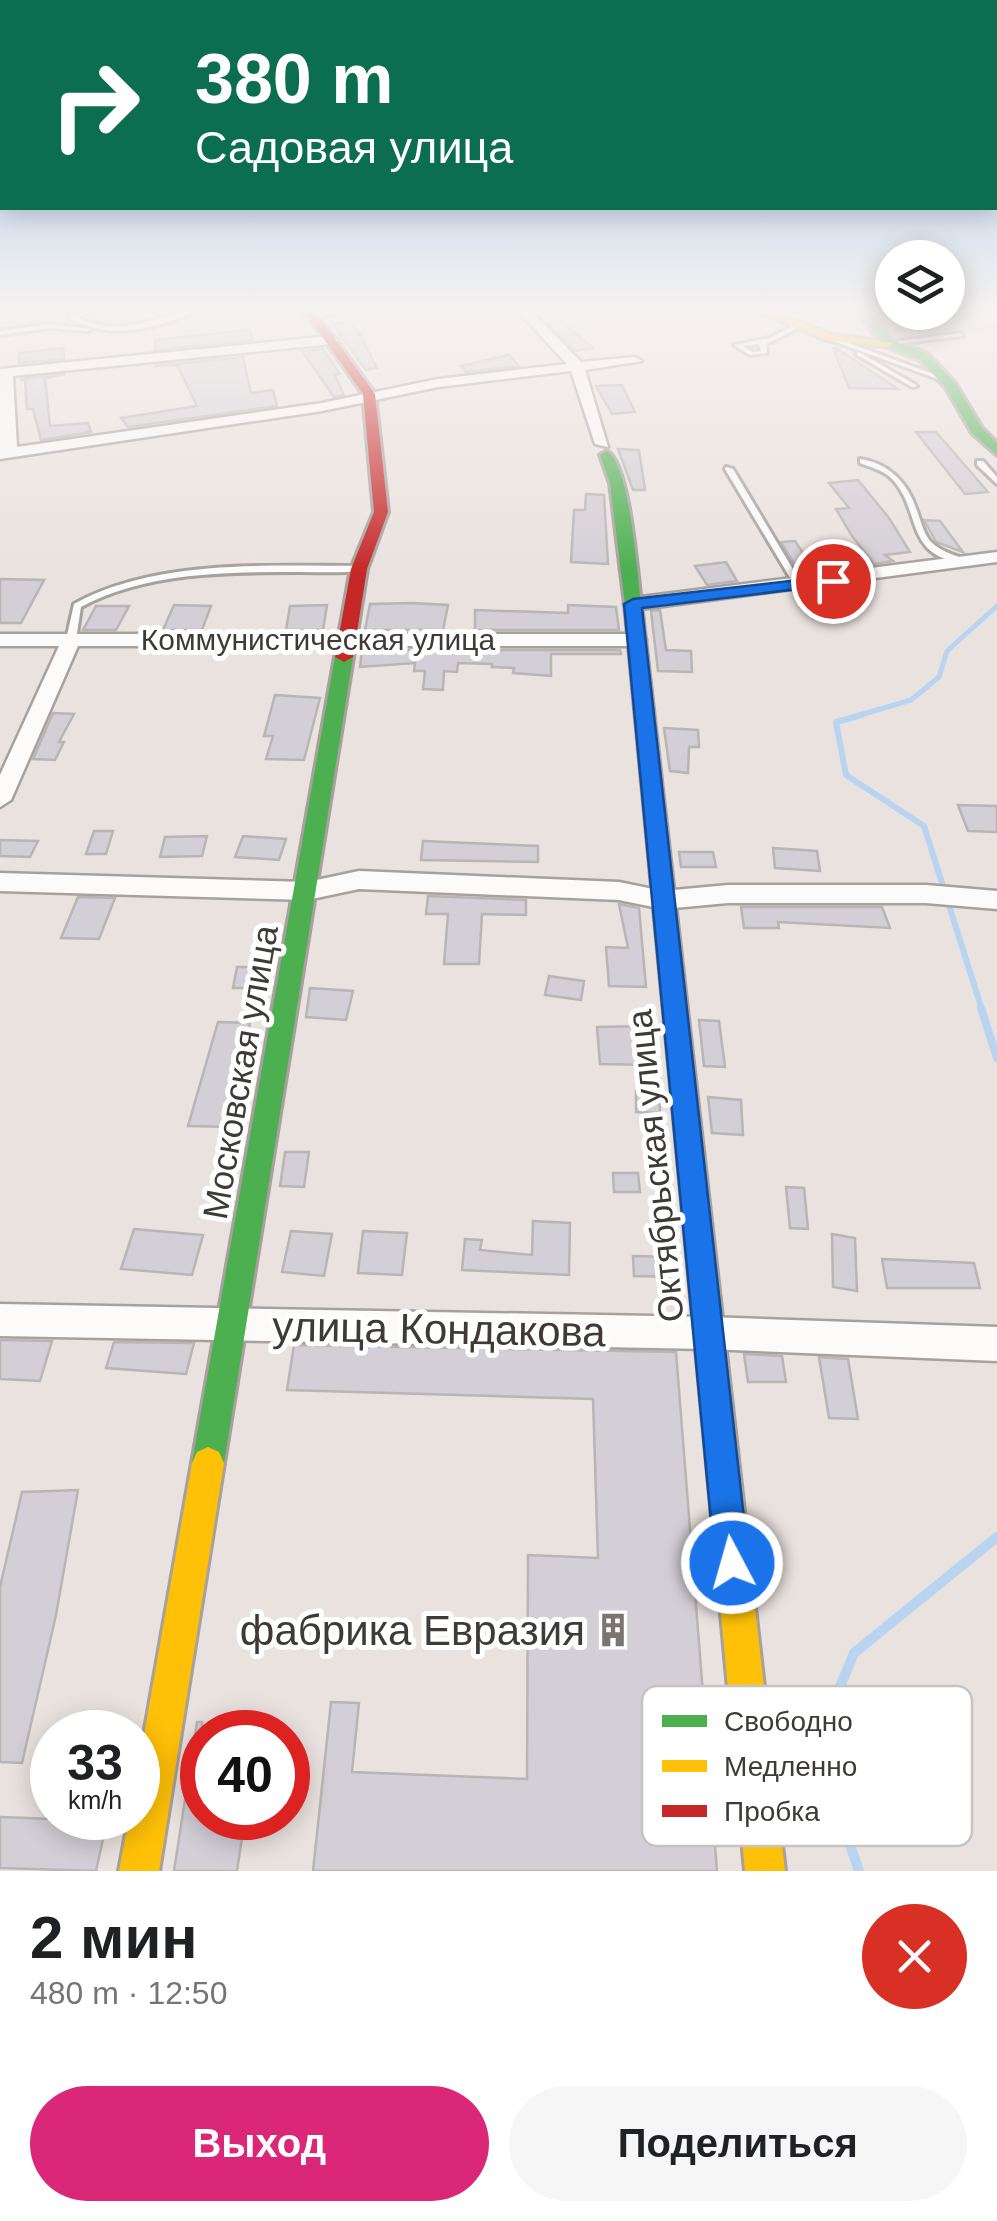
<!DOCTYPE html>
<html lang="ru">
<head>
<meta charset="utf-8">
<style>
  :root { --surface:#fff; --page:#f6f6f6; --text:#202124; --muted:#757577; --accent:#db2777 }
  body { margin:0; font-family:Helvetica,sans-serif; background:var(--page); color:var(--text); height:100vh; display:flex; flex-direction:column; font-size:38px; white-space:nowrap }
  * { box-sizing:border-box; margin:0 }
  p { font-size:32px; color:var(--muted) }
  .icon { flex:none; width:55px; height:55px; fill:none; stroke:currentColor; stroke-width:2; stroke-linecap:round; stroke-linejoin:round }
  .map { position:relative; height:1871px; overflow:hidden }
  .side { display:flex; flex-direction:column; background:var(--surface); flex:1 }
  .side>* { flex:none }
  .top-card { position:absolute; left:0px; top:0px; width:998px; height:210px; box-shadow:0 5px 25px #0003; background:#0b6e4f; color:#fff; overflow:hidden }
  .fabs { position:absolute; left:875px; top:240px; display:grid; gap:20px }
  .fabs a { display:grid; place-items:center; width:90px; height:90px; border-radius:50%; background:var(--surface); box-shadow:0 5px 25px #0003; font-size:50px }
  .speed { position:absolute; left:30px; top:1710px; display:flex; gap:20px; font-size:50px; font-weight:700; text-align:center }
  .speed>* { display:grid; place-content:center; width:130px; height:130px; border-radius:50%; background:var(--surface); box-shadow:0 5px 25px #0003; line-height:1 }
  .speed small { font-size:25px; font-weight:400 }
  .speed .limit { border:15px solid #d22; background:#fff; color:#111 }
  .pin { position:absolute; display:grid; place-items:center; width:85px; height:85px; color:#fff; margin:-42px; border:5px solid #fff; border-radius:50%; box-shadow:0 2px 10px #0007 }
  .me { position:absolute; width:110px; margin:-55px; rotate:354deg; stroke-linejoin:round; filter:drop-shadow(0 0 8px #0008) }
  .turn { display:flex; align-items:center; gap:35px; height:210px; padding:0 30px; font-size:45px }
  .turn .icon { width:130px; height:130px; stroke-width:2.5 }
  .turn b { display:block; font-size:70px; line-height:85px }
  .round { display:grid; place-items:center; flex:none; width:105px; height:105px; border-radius:52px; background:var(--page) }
  .headline { display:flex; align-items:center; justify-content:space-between; height:170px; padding:0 30px }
  h1 { font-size:60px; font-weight:600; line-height:75px }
  .action { display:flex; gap:20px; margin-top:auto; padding:20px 30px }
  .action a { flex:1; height:115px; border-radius:60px; background:var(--accent); color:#fff; font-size:40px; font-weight:600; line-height:115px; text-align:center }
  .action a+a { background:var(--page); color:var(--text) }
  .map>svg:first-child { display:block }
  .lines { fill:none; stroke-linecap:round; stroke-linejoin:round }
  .stream-far3 { stroke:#b8d4f0; stroke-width:5 }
  .stream-far2 { stroke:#b8d4f0; stroke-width:6 }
  .stream-far1 { stroke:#b8d4f0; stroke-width:8 }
  .stream { stroke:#b8d4f0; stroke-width:10 }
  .building { fill:#d4ced6; stroke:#b9b5b5; stroke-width:2.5 }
  .lane-casing { stroke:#a7a19e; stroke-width:6 }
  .street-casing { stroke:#a7a19e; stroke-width:5 }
  .fast-casing { stroke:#a7a19e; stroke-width:6 }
  .slow-casing { stroke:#a7a19e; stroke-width:6 }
  .jam-casing { stroke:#a7a19e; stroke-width:6 }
  .path { stroke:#c5c3c2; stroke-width:2.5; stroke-dasharray:6 2.5; stroke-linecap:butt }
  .lane { fill:#fcfbfa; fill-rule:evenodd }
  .street { fill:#fcfbfa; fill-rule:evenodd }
  .fast { fill:#4caf50; fill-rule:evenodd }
  .slow { fill:#ffc107; fill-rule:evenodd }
  .jam { fill:#c62828; fill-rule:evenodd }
  .route { fill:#1a73e8; stroke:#114b97; stroke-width:2.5 }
  .labels { text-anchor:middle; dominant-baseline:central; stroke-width:10; stroke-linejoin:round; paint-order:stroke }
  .far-street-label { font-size:30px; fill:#3f3a37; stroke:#fff }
  .street-label { font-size:35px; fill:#3f3a37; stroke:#fff }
  .near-street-label { font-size:42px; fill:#3f3a37; stroke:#fff }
  .near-poi-label { font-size:42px; fill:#3f3a37; stroke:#fff; text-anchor:end }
  .key { fill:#fff; stroke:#c5c4c3; stroke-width:2.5 }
  .key-label { font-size:28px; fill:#3f3a37 }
</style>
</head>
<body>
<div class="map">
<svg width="997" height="1871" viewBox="0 0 997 1871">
  <rect width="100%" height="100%" fill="#eae2de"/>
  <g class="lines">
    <path class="stream-far3" d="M853,717l58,-17 28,-23 8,-26 50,-45"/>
    <path class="stream-far2" d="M862,715l-26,7 10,53 78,51 58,184"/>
    <path class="stream-far1" d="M981,1008l16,50"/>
    <path class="stream" d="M859,1871l-43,-126 38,-92 143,-116"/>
  </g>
  <g class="building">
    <path d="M559,320l34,28 -18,3 -28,-29z"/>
    <path d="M350,321l10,13 17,34 -11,2 -34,-46z"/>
    <path d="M250,330l2,10 -97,10v-10z"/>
    <path d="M63,348l1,11 -45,4v-10z"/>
    <path d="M833,348h3l62,41 -49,-1z"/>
    <path d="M323,349l17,25 -5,1 9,20 -10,2 -32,-46z"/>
    <path d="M509,355l10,11 -53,6 -5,-6z"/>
    <path d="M243,357l8,36 22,-3 4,16 -149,21 -7,-9 76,-12 -20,-41 -23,1z"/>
    <path d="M65,374l-20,4 5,48 38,-3 3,9 -50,8 -8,-31h-6l-2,-29 -5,-1z"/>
    <path d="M622,385l13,27 -23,2 -16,-28z"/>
    <path d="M916,432h20l52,60 -23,2z"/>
    <path d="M618,449l21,1 6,40h-12z"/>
    <path d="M858,480l31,38 21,34 -25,3 8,6 -19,3 -22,-28 -16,-27 13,-1 -20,-25z"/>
    <path d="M586,494l18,1 4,69 -37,-2 3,-52h11z"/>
    <path d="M924,520l16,1 23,31 -27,-10z"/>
    <path d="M795,541l20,30 -15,2 -19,-31z"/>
    <path d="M726,562l11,19 -30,4 -12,-19z"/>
    <path d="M0,579l44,1 -23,43h-21z"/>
    <path d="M370,604l42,-1 36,2 -5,25h-78z"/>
    <path d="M174,605l37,1 -9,24h-39z"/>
    <path d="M327,605l-4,25h-37l4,-24z"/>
    <path d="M568,605l48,2 3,23h-144v-20l93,3z"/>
    <path d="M96,606h33l-13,24h-33z"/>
    <path d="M660,610l6,40 25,1 1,21 -34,-1 -7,-60z"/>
    <path d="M362,650h258l1,4h-70v22l-38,-3 1,-5 -22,-1v-3l-34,-1 -1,9 -13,-1 -1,19 -20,-1 2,-18h-11l1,-8 -55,4z"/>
    <path d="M275,695l45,3 -16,62 -38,-1 7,-23h-9z"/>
    <path d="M53,713l21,1 -15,28h5l-9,18 -22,-1z"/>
    <path d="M664,728l34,2 1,17h-10l-1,26 -18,-2z"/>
    <path d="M958,805l39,1v26l-29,-1z"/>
    <path d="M94,831h19l-7,23h-20z"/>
    <path d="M207,836l-5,20 -42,1 5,-20z"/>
    <path d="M243,836l43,3 -7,21 -44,-3z"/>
    <path d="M0,840l38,1 -8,16 -30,-1z"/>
    <path d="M423,841l115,5v16l-117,-2z"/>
    <path d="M773,848l44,3 3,20 -45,-3z"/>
    <path d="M679,852h34l3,15h-35z"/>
    <path d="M428,896l98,4v15l-44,-1 -3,50h-35l4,-50h-22z"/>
    <path d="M78,897l37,1 -16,41 -38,-1z"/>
    <path d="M619,904l20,4 7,79 -37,-1 -3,-39 22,1z"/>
    <path d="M741,907h141l8,21 -112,-6 1,6h-35z"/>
    <path d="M237,967h33l-4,21h-33z"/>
    <path d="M549,976l35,5 -3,19 -36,-5z"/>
    <path d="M310,988l43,3 -7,29 -40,-3z"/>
    <path d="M699,1020l20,1 6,46 -21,-1z"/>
    <path d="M218,1022l32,1 -16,104 -46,-1z"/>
    <path d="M648,1026l5,39 -53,-1 -3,-37z"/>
    <path d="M636,1091l23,2 1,20 -24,-1z"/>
    <path d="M708,1097l33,3 2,35 -31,-2z"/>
    <path d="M285,1152h24l-5,35 -24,-1z"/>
    <path d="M613,1173h25l2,19h-26z"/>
    <path d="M786,1187l18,1 4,41 -18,-1z"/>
    <path d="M533,1221l37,2 -1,52 -107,-5 3,-31 17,1 -2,10 52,5z"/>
    <path d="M134,1229l69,6 -11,40 -71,-6z"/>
    <path d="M291,1231l41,3 -8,42 -42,-4z"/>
    <path d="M363,1231l44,2 -5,42 -44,-2z"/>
    <path d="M832,1234l23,4 2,53 -24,-4z"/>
    <path d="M633,1256l39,1 2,20 -40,-1z"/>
    <path d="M882,1259l92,4 6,25h-93z"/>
    <path d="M0,1340l52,1 -12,40 -40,-2z"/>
    <path d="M114,1342l80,1 -8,31 -80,-6z"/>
    <path d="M294,1345l382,7 41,519h-404l18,-169 28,1 -7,69 175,7 1,-224 70,3 -5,-159 -306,-9z"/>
    <path d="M744,1354l38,2 4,26h-38z"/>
    <path d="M819,1357l29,2 10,60 -29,-1z"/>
    <path d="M78,1490l-22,125 -34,148 -22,-1v-175l22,-95z"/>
    <path d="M197,1722h5v96h43l-8,53h-63z"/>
    <path d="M0,1817l107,4 -11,50 -96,-3z"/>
  </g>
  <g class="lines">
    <g class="lane-casing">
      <g id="lane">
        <path d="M88,311h8l-18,6c29,16 57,9 87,0 11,-3 21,-7 32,-6 -39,17 -90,31 -128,6z"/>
        <path d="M799,323l2,3 -28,15 -7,2 1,10 -17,2 -16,-10 35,-7zM759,344l2,7 -8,1 -10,-6z"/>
        <path d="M50,324l41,5 -3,2 -38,-3 -50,7v-4z"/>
        <path d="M961,333l2,3 -75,9 -3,-2z"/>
        <path d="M832,337l110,40 1,1 -5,1 -108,-39 -1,-1z"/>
        <path d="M859,352l57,33 1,1 -5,1 -55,-32 -1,-1z"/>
        <path d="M860,459c29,4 48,24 57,52 4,10 6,21 13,30 10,10 23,14 36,18v4c-64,-5 -43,-55 -76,-86 -8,-7 -20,-10 -30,-14z"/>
        <path d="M977,461h6l14,16v7l-20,-19z"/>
        <path d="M726,467l7,2 70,117 -1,2 -7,-2 -70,-117z"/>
        <path d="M359,566l3,1v4c-20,2 -41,1 -62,1 -72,0 -154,0 -219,35l-5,33 -5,3 -5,-3 8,-36c81,-45 194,-38 285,-38z"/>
      </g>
    </g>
    <g class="street-casing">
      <g id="street">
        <path d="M342,311l-29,9 -6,-4 14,-5z"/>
        <path d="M518,311h13l50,51 54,-5 7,4 -57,9 23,77 -13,-3 -24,-73 -133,16 -116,24 -322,48v-90l331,-33 7,4 -7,4 -318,32 4,71 305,-44 116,-24 129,-15z"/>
        <path d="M997,552v10l-364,48 -9,-6 9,-6z"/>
        <path d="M0,634h636l10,6 -10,6h-558l-67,154 -11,7v-32l59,-129h-59z"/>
        <path d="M359,871l260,11 44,9 65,-6h198l71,6v18l-71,-6h-198l-65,6 -44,-9 -260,-11 -52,11 -307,-9v-18l307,9z"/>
        <path d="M0,1304l707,13 290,10v34l-290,-12 -707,-13z"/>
      </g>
    </g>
    <g class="fast-casing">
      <g id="fast">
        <path d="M856,311h11l25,29 36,14 27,29 27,45 15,15v12l-25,-22 -26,-45 -26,-28 -36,-14z"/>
        <path d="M607,451c23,13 30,123 34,153l100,881 -5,11 -11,5 -11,-5 -5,-11 -84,-881 -15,-121 -10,-28z"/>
        <path d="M344,652l9,5 -129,806 -5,11 -11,5 -11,-5 -5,-11 143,-806z"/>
      </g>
    </g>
    <g class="slow-casing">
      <g id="slow">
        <path d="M758,311h14l60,24 62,8 -6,4 -62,-7z"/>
        <path d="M208,1447l11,5 5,11 -65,408h-40l10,-53h9v-49l54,-306 5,-11z"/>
        <path d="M725,1469l11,5 5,11 44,386h-40l-36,-386 5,-11z"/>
      </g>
    </g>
    <g class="jam-casing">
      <path id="jam" d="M297,311l20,3 58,80 13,118 -21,57 -14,88 -9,5 -9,-5 16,-88 23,-57 -11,-118 -54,-76z"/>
    </g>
    <path class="path" d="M972,330l25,-4"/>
    <use href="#lane" class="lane"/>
    <use href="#street" class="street"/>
    <use href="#fast" class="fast"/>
    <use href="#slow" class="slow"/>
    <use href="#jam" class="jam"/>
  </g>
  <linearGradient id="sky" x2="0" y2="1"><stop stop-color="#95c1eb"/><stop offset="0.54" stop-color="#f6f2f0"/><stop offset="1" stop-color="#f6f2f0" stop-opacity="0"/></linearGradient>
  <rect width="997" height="573" fill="url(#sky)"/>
  <path class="route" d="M833,576l8,5 -2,3 -197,24 107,955 -5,12 -12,5 -12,-5 -5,-12 -91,-959 9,-5z"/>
  <defs>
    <g id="building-bare" transform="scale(2.7)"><path d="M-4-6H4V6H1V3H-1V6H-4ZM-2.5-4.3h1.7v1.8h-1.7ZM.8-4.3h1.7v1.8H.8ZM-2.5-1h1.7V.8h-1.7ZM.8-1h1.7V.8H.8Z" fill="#7b7571" stroke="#fff" stroke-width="2.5" paint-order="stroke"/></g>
  </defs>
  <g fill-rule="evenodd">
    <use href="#building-bare" x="613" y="1630"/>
  </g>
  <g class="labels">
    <g class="far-street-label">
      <text x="318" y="639">Коммунистическая улица</text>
    </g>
    <g class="street-label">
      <text transform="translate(240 1072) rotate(-80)">Московская улица</text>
      <text transform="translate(655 1166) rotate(-96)">Октябрьская улица</text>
    </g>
    <g class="near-street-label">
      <text transform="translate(439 1329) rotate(1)">улица Кондакова</text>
    </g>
    <g class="near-poi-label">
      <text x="585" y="1630">фабрика Евразия</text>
    </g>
  </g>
  <rect x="642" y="1686" width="330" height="160" rx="15" class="key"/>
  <rect x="662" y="1715" width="45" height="12" fill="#4caf50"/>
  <rect x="662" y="1760" width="45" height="12" fill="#ffc107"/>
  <rect x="662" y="1805" width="45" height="12" fill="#c62828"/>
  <g class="key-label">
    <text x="724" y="1731">Свободно</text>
    <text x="724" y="1776">Медленно</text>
    <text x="724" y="1821">Пробка</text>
  </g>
</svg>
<div class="fabs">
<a><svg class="icon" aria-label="layers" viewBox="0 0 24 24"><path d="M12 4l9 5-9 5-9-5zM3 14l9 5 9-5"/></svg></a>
</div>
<div class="speed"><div>33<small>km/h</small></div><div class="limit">40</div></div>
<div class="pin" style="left:833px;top:581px;background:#d93025"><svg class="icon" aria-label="arrive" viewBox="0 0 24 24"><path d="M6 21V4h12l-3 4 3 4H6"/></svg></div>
<svg class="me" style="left:732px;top:1563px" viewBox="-20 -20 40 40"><circle r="17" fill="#1a73e8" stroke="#fff" stroke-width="3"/><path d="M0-11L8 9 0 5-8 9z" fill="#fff"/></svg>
<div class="top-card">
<div class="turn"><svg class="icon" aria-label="right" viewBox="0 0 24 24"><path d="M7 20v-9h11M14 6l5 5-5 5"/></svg><div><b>380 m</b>Садовая улица</div></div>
</div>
</div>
<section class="side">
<div class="headline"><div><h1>2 мин</h1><p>480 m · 12:50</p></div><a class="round" style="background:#d93025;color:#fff"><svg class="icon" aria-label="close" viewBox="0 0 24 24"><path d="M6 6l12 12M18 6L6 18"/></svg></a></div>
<div class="action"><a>Выход</a><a>Поделиться</a></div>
</section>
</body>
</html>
